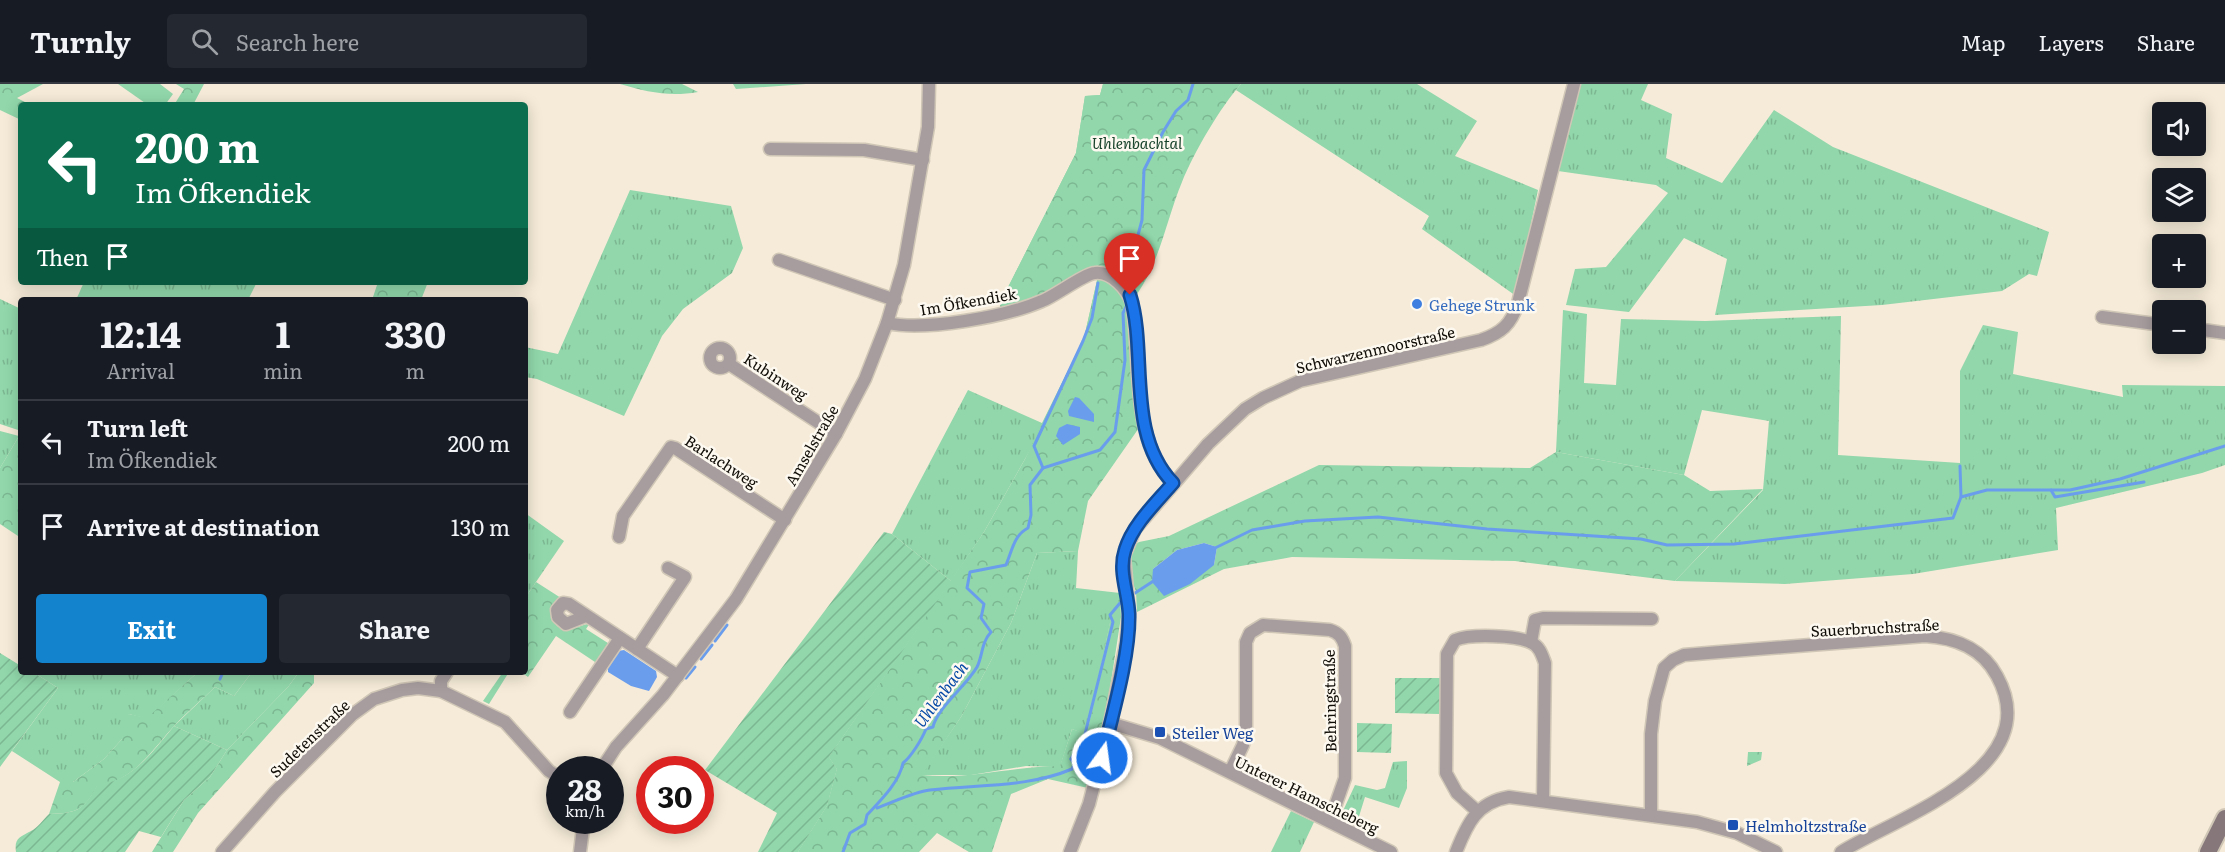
<!DOCTYPE html>
<html lang="en">
<head>
<meta charset="utf-8">
<style>
  :root { --surface:#171b24; --page:#242831; --text:#f1f3f6; --muted:#9ea1a6; --line:#363941; --accent:#1483cd }
  body { margin:0; font-family:Literata,serif; background:var(--page); color:var(--text); height:100vh; display:flex; flex-direction:column; font-size:22px; white-space:nowrap }
  * { box-sizing:border-box; margin:0 }
  p { font-size:20px; color:var(--muted) }
  .icon { flex:none; width:33px; height:33px; fill:none; stroke:currentColor; stroke-width:2; stroke-linecap:round; stroke-linejoin:round }
  .map { position:relative; flex:1; overflow:hidden }
  .panel { position:absolute; left:18px; top:213px; width:510px; height:378px; display:flex; flex-direction:column; background:var(--surface); border-radius:6px; box-shadow:0 3px 15px #0003 }
  .panel>* { flex:none }
  .guide { position:absolute; left:18px; top:18px; width:510px; height:183px; border-radius:6px; box-shadow:0 3px 15px #0003; background:#0b6e4f; color:#fff; overflow:hidden }
  .buttons { position:absolute; left:2152px; top:18px; display:grid; gap:12px }
  .buttons a { display:grid; place-items:center; width:54px; height:54px; border-radius:6px; background:var(--surface); box-shadow:0 3px 15px #0003; font-size:30px }
  .speed { position:absolute; left:546px; top:672px; display:flex; gap:12px; font-size:30px; font-weight:700; text-align:center }
  .speed>* { display:grid; place-content:center; width:78px; height:78px; border-radius:50%; background:var(--surface); box-shadow:0 3px 15px #0003; line-height:1 }
  .speed small { font-size:15px; font-weight:400 }
  .speed .limit { border:9px solid #d22; background:#fff; color:#111 }
  .pin { position:absolute; display:grid; place-items:center; width:51px; height:51px; color:#fff; margin:-62px -26px; border-radius:50% 50% 50% 0; rotate:-45deg; box-shadow:0 0 6px #0007 }
  .pin .icon { rotate:45deg }
  .me { position:absolute; width:66px; margin:-33px; rotate:14deg; stroke-linejoin:round; filter:drop-shadow(0 0 4px #0008) }
  .turn { display:flex; align-items:center; gap:21px; height:126px; padding:0 18px; font-size:27px }
  .turn .icon { width:78px; height:78px; stroke-width:2.5 }
  .turn b { display:block; font-size:42px; line-height:51px }
  .then { display:flex; align-items:center; height:57px; padding:0 18px; background:#0003; gap:12px; font-size:22px }
  .eta { display:flex; justify-content:space-evenly; align-items:center; height:102px; text-align:center }
  .eta b { font-size:36px; font-weight:700; line-height:42px }
  .primary-button { display:flex; gap:12px; margin-top:auto; padding:12px 18px }
  .primary-button a { flex:1; height:69px; border-radius:6px; background:var(--accent); color:#fff; font-size:24px; font-weight:700; line-height:69px; text-align:center }
  .primary-button a+a { background:var(--page); color:var(--text) }
  ul { padding:0; list-style:none }
  li { display:flex; align-items:center; gap:18px; height:84px; padding:0 18px; border-top:2px solid var(--line) }
  li div { flex:1 }
  li b { display:block; font-size:22px }
  li em { font-style:normal }
  header { display:flex; align-items:center; gap:36px; box-sizing:border-box; height:84px; padding:0 30px; background:var(--surface); border-bottom:2px solid var(--line) }
  header strong { font-size:28px }
  nav { display:flex; gap:33px; margin-inline-start:auto; font-size:21px }
  .search { width:420px; height:54px; background:var(--page); display:flex; align-items:center; gap:15px; box-sizing:border-box; padding:0 21px; border-radius:6px; color:var(--muted); font-size:22px }
  .map>svg:first-child { display:block }
  .grass { fill:url(#grass-tufts) }
  .forest { fill:url(#forest-crowns); fill-rule:evenodd }
  .garden { fill:url(#garden-furrows) }
  .pitch { fill:#91d7ab }
  .water { fill:#6a9dec }
  .lines { fill:none; stroke-linecap:round; stroke-linejoin:round }
  .stream { stroke:#6a9dec; stroke-width:3 }
  .minor-casing { stroke:#d1c7b7; stroke-width:15 }
  .secondary-casing { stroke:#d1c7b7; stroke-width:20 }
  .minor { stroke:#a79d9f; stroke-width:12 }
  .secondary { stroke:#85777a; stroke-width:16 }
  .route-casing { stroke:#114b97; stroke-width:15 }
  .route { stroke:#1a73e8; stroke-width:10 }
  .shop-dot { fill:#3f7fe0; stroke:#fdf9f1; stroke-width:2 }
  .transit-dot { fill:#1a4fb4; stroke:#fdf9f1; stroke-width:2 }
  .labels { text-anchor:middle; dominant-baseline:central; stroke-width:5; stroke-linejoin:round; paint-order:stroke }
  .park-label { font-size:15px; font-style:italic; fill:#18432b; stroke:#fdf9f1 }
  .street-label { font-size:15px; fill:#100d07; stroke:#fdf9f1 }
  .shop-label { font-size:15px; fill:#366cbe; stroke:#fdf9f1; text-anchor:start }
  .transit-label { font-size:15px; fill:#164399; stroke:#fdf9f1; text-anchor:start }
  .water-label { font-size:16px; font-style:italic; fill:#084ba6; stroke:#fdf9f1 }
</style>
</head>
<body>
<header>
<strong>Turnly</strong>
<div class="search"><svg class="icon" aria-label="search" viewBox="0 0 24 24"><circle cx="10" cy="10" r="6"/><path d="M15 15l6 6"/></svg>Search here</div>
<nav><a>Map</a><a>Layers</a><a>Share</a></nav>
</header>
<div class="map">
<svg width="2225" height="768" viewBox="0 0 2225 768">
  <defs>
    <pattern id="grass-tufts" width="24" height="20" patternUnits="userSpaceOnUse" patternTransform="scale(1.5)"><rect width="24" height="20" fill="#91d7ab"/><path d="M3 7l-1-3M5 7V3M7 7l1-3M15 17l-1-3M17 17v-4M19 17l1-3" fill="none" stroke="#7cb792"/></pattern>
    <pattern id="forest-crowns" width="20" height="18" patternUnits="userSpaceOnUse" patternTransform="scale(1.5)"><rect width="20" height="18" fill="#91d7ab"/><path d="M2 6a3 3 0 1 1 6 0M12 15a3 3 0 1 1 6 0" fill="none" stroke="#7cb792"/></pattern>
    <pattern id="garden-furrows" width="10" height="10" patternUnits="userSpaceOnUse" patternTransform="scale(1.5)"><rect width="10" height="10" fill="#91d7ab"/><path d="M-1 1l2-2M0 10L10 0M9 11l2-2" fill="none" stroke="#7cb792"/></pattern>
  </defs>
  <rect width="100%" height="100%" fill="#f6ebd8"/>
  <g class="grass">
    <path d="M1103,0l18,204 -137,244 -33,49 -81,218 -72,53 29,-46 10,-37 -8,-12 122,-176 -59,-47 76,-144 74,33 42,-85 14,-62 -2,-9 -33,22 -62,12 75,-148 9,-57 15,-1z"/>
    <path d="M1241,0h176l60,37 -22,35 83,34 -22,106 -94,-67 7,-13 -193,-126z"/>
    <path d="M1581,0h67l-7,16 31,14 -6,44 56,25 52,-73 59,37 216,85 -12,44 -8,-2 -27,17 -120,14 -167,10 12,-56 -43,-21 -55,74 -63,-7 9,-36 31,-2 62,-74 -12,-8 -98,-14z"/>
    <path d="M630,106l101,16 12,42 -11,25 -49,36 -21,27 -38,80 -87,-37 -12,-2v-30l33,7z"/>
    <path d="M84,198h173l-9,18h-172z"/>
    <path d="M0,215l21,10v122l-21,-7z"/>
    <path d="M1563,226l24,4 -3,69 32,2 5,-66 84,2 136,-5 -3,139 122,8v-92l23,-46 35,7 -5,42 110,23 -1,-12 103,1v79l-23,8 -146,35 2,42 -145,24 -128,10 -110,-3 88,-91 6,-69 -67,-11 -18,65 -128,-23z"/>
    <path d="M0,347l19,5 -19,32z"/>
    <path d="M525,429l39,28 -39,57z"/>
    <path d="M1078,467l-2,37 44,5 1,24 -10,1 -24,117 -15,-6 -12,38 -34,-1 -55,9h-50l40,-58 50,-94 26,-70z"/>
    <path d="M33,588h165l-51,47 -18,-5 -7,25 -18,20 -31,23h-13l-48,-31 46,-63z"/>
    <path d="M252,588h47l-11,15 -61,63 -53,-24 41,-39 19,9z"/>
    <path d="M1407,677v27l-8,20 -34,-11 -9,29 -12,-7 -2,-6 13,-28 22,5 8,-2 8,-26z"/>
    <path d="M1291,727l23,11 -14,30h-29z"/>
  </g>
  <g class="forest">
    <path d="M0,0h43l-26,14 14,7h-10v15l-21,-10z"/>
    <path d="M176,0h28l-11,21h-19l10,-16z"/>
    <path d="M620,0h62l16,8c-29,5 -51,0 -78,-8z"/>
    <path d="M733,0h73l-70,5z"/>
    <path d="M1103,0h138c-20,22 -48,70 -59,98 -17,41 -23,87 -52,121l11,122 -53,76 -10,50 -41,2 -26,70 -50,94 -39,58c46,5 92,-9 138,-9l12,-37 15,5 24,-117h10l-19,123 -14,48 -40,-9 -37,15 -19,58h-23l-32,-19 -18,19h-121l29,-46 10,-37 -8,-12 155,-225 41,-73 59,-121 14,-62 -2,-9 -33,22 -64,23 2,-11 75,-148 9,-57 15,-1z"/>
    <path d="M378,198h50l-7,18h-49z"/>
    <path d="M19,352l2,1v101l-21,-14v-56z"/>
    <path d="M1556,368l128,23 26,16 53,-2 -88,92 -160,-20 -223,-4 -68,12 -87,43 -1,-20 -7,-21 3,-24 7,-5 30,-6 150,-71 211,3zM1204,459l13,4 -3,18 -61,4 24,-19z"/>
    <path d="M536,498l25,16 -7,22 3,6 11,4 22,-7 -4,6 25,16 -13,19 -42,-28 -28,41 -7,-5h4v-74z"/>
    <path d="M198,588h54l-18,24 -19,-9c-13,13 -28,25 -40,38 -24,26 -41,56 -78,61 -13,25 -21,27 -48,28l11,-32h13l31,-23 18,-20 1,-20 6,-5 18,4z"/>
    <path d="M299,588h15v11l-116,130 -25,39h-21l32,-52 26,-23 17,-27 61,-63z"/>
    <path d="M503,588h6l-20,32 -6,-3z"/>
    <path d="M1748,668h14l-1,8 -14,6z"/>
  </g>
  <g class="garden">
    <path d="M884,448l8,2 59,47 -122,176 8,12 -10,37 -29,46h-40l19,-39 -72,-43z"/>
    <path d="M0,569l21,13v6h12l25,16 -58,79z"/>
    <path d="M1395,594h46l-1,36 -45,-1z"/>
    <path d="M1357,639l35,1 -1,29 -34,-1z"/>
    <path d="M174,642l53,24 -17,27 -26,23 -23,37 -22,-6 -14,21h-109c-2,-14 4,-15 15,-21 6,-3 12,-11 18,-17 27,-1 35,-3 48,-29 36,-4 55,-33 77,-59z"/>
  </g>
  <path class="pitch" d="M118,0h42l13,10 -8,11h-17z"/>
  <g class="water">
    <path d="M1075,313l4,1 15,16v8l-25,-6 -1,-5z"/>
    <path d="M1067,340l13,3v7l-17,11 -7,-9 3,-8z"/>
    <path d="M1204,459l13,4 -3,18 -24,19 -26,12 -12,-14 1,-13 24,-19z"/>
    <path d="M624,566l32,21 1,6 -8,14 -18,-5 -23,-14v-6l10,-15z"/>
    <path d="M1080,659l9,6 -8,17h-7l-5,-7z"/>
  </g>
  <g class="lines">
    <g class="stream">
      <path d="M1133,207l5,-14v-42l4,-15 2,-50 19,-38 13,-21 12,-11 5,-16"/>
      <path d="M1960,382l1,31"/>
      <path d="M1043,384l-9,-22 49,-105 9,-23 6,-35"/>
      <path d="M2051,406l4,7 89,-15"/>
      <path d="M1213,465l39,-19 53,-9 73,-4 109,12 154,10 26,6 67,-1 219,-26 8,-21 26,-7h83l50,-11 105,-33"/>
      <path d="M1132,511l23,-15"/>
      <path d="M715,557l12,-16"/>
      <path d="M701,575l11,-14"/>
      <path d="M686,594l9,-11"/>
      <path d="M220,595l3,-7"/>
      <path d="M1082,662l31,-124 -3,-7 10,-12"/>
      <path d="M877,724c17,-6 36,-16 53,-18 48,-6 97,-2 142,-21l3,-6"/>
      <path d="M843,768l7,-19 15,-9 2,-9c13,-14 32,-32 36,-52 8,-6 19,-24 23,-34l7,-2c4,-19 34,-42 44,-60 6,-12 4,-24 14,-35l-10,-14 3,-14 -17,-16 3,-16 36,-7c6,-14 8,-30 22,-37l3,-13 -1,-30 13,-17 57,-18 15,-18 10,-72 -2,-47 5,-10"/>
    </g>
    <g class="minor-casing">
      <g id="minor">
        <path d="M770,65l94,1 59,10"/>
        <path d="M779,176l116,40"/>
        <path d="M2102,233l61,8"/>
        <path d="M887,239c38,8 118,-6 155,-22 13,-5 42,-27 53,-28 16,-2 32,16 37,30 10,57 -3,135 41,180"/>
        <path d="M2196,245l29,4"/>
        <circle cx="720" cy="274" r="10"/>
        <path d="M729,280l107,70"/>
        <path d="M619,453l4,-21 48,-69 4,1 110,72"/>
        <path d="M586,532l-20,8 -8,-7 -1,-7 6,-7 6,1 109,72"/>
        <path d="M1531,558l4,-22 8,-2 109,1"/>
        <path d="M637,565l48,-72 -17,-9"/>
        <path d="M441,607v-10l6,-9"/>
        <path d="M570,628l50,-74"/>
        <path d="M1110,639l50,15 231,114"/>
        <path d="M601,686l15,-23 47,-52 73,-96 100,-165 29,-55 22,-56 17,-58 24,-138 1,-43"/>
        <path d="M1230,688l13,-27 3,-14v-89l4,-9 13,-8 67,5c9,3 12,7 15,16v132l-15,43"/>
        <path d="M1477,727l-20,-18 -11,-20 1,-119 8,-14c15,-6 63,-5 77,3 8,4 10,12 13,20l-2,138"/>
        <path d="M1651,731v-81l4,-33 9,-33 9,-8 11,-5 36,-3 205,-16c31,2 57,12 72,40 51,93 -100,141 -156,176"/>
        <path d="M222,768l53,-60 77,-77 22,-16 28,-9 16,-2 23,3 64,31 44,49 11,7"/>
        <path d="M580,768l4,-32"/>
        <path d="M1070,768l19,-48 21,-81 16,-79 3,-31 -5,-57 11,-27 73,-85 37,-35 18,-11 37,-17 181,-41c20,-7 30,-15 37,-37l56,-219"/>
        <path d="M1456,768c11,-28 21,-50 53,-55l188,25 40,11 39,19"/>
      </g>
    </g>
    <g class="secondary-casing">
      <path id="secondary" d="M2208,768l17,-34"/>
    </g>
    <use href="#minor" class="minor"/>
    <use href="#secondary" class="secondary"/>
  </g>
  <g class="lines">
    <g class="route-casing">
      <path id="route" d="M1102,674c10,-42 28,-102 27,-144 -1,-22 -11,-43 -4,-64 8,-26 31,-47 48,-67 -48,-50 -25,-131 -43,-188"/>
    </g>
    <use href="#route" class="route"/>
  </g>
  <circle class="shop-dot" cx="1417" cy="220" r="6"/>
  <g class="transit-dot">
    <rect x="1154" y="642" width="12" height="12" rx="3"/>
    <rect x="1727" y="735" width="12" height="12" rx="3"/>
  </g>
  <g class="labels">
    <g class="park-label">
      <text x="1137" y="58">Uhlenbachtal</text>
    </g>
    <g class="street-label">
      <text transform="translate(968 217) rotate(-10)">Im Öfkendiek</text>
      <text transform="translate(1375 265) rotate(-13)">Schwarzenmoorstraße</text>
      <text transform="translate(776 292) rotate(33)">Kubinweg</text>
      <text transform="translate(811 361) rotate(-60)">Amselstraße</text>
      <text transform="translate(722 377) rotate(33)">Barlachweg</text>
      <text transform="translate(1875 543) rotate(-3)">Sauerbruchstraße</text>
      <text transform="translate(1329 617) rotate(-91)">Behringstraße</text>
      <text transform="translate(309 654) rotate(-44)">Sudetenstraße</text>
      <text transform="translate(1307 710) rotate(26)">Unterer Hamscheberg</text>
    </g>
    <g class="shop-label">
      <text x="1429" y="220">Gehege Strunk</text>
    </g>
    <g class="transit-label">
      <text x="1172" y="648">Steiler Weg</text>
      <text x="1745" y="741">Helmholtzstraße</text>
    </g>
    <g class="water-label">
      <text transform="translate(940 610) rotate(-53)">Uhlenbach</text>
    </g>
  </g>
</svg>
<div class="buttons">
<a><svg class="icon" aria-label="sound" viewBox="0 0 24 24"><path d="M4 9h4l5-4v14l-5-4H4zM17 9q2 3 0 6"/></svg></a>
<a><svg class="icon" aria-label="layers" viewBox="0 0 24 24"><path d="M12 4l9 5-9 5-9-5zM3 14l9 5 9-5"/></svg></a>
<a>+</a>
<a>−</a>
</div>
<div class="speed"><div>28<small>km/h</small></div><div class="limit">30</div></div>
<div class="pin" style="left:1130px;top:211px;background:#d93025"><svg class="icon" aria-label="arrive" viewBox="0 0 24 24"><path d="M6 21V4h12l-3 4 3 4H6"/></svg></div>
<svg class="me" style="left:1102px;top:674px" viewBox="-20 -20 40 40"><circle r="17" fill="#1a73e8" stroke="#fff" stroke-width="3"/><path d="M0-11L8 9 0 5-8 9z" fill="#fff"/></svg>
<div class="guide">
<div class="turn"><svg class="icon" aria-label="left" viewBox="0 0 24 24"><path d="M17 20v-9H6M10 6l-5 5 5 5"/></svg><div><b>200 m</b>Im Öfkendiek</div></div>
<div class="then">Then<svg class="icon" aria-label="arrive" viewBox="0 0 24 24"><path d="M6 21V4h12l-3 4 3 4H6"/></svg></div>
</div>
<section class="panel">
<div class="eta">
<div><b>12:14</b><p>Arrival</p></div>
<div><b>1</b><p>min</p></div>
<div><b>330</b><p>m</p></div>
</div>
<ul>
<li><svg class="icon" aria-label="left" viewBox="0 0 24 24"><path d="M17 20v-9H6M10 6l-5 5 5 5"/></svg><div><b>Turn left</b><p>Im Öfkendiek</p></div><em>200 m</em></li>
<li><svg class="icon" aria-label="arrive" viewBox="0 0 24 24"><path d="M6 21V4h12l-3 4 3 4H6"/></svg><div><b>Arrive at destination</b></div><em>130 m</em></li>
</ul>
<div class="primary-button"><a>Exit</a><a>Share</a></div>
</section>
</div>
</body>
</html>
